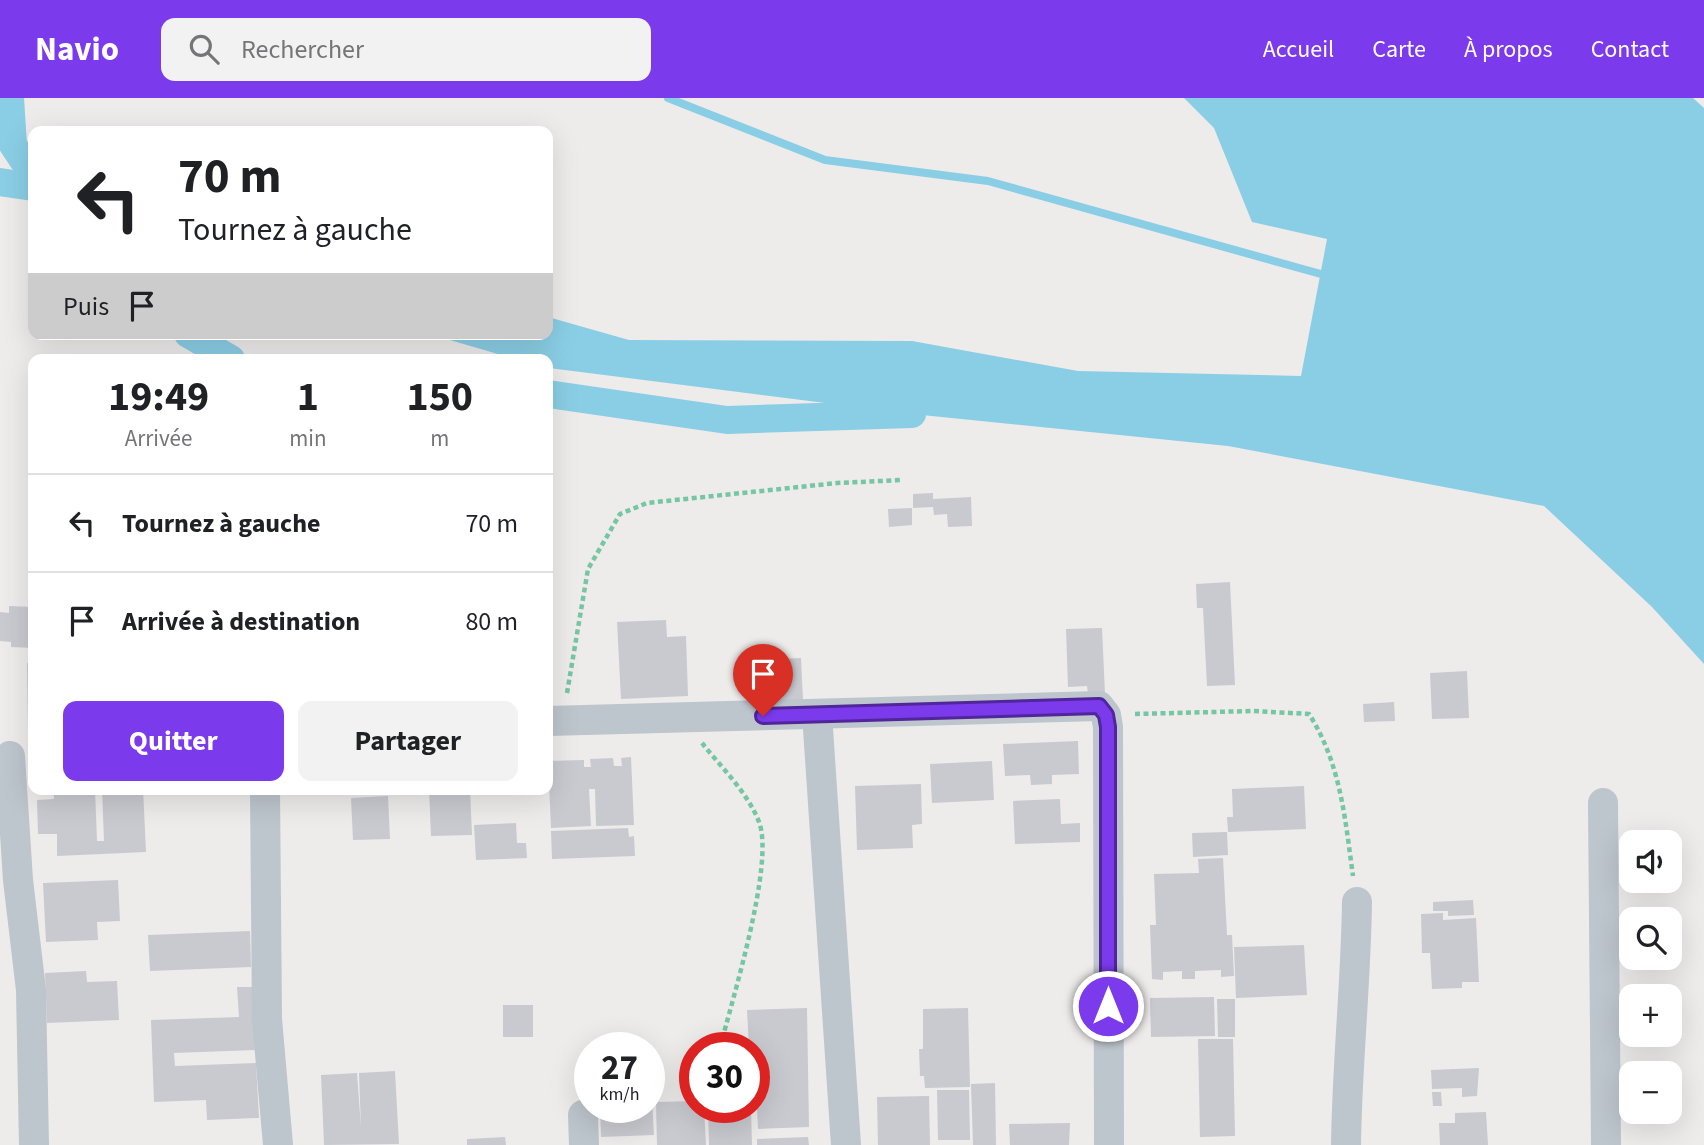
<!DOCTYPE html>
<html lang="fr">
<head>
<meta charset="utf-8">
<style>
  :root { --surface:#fff; --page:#f2f2f2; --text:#202124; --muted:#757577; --line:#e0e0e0; --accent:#7c3aed }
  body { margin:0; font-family:"Source Sans 3",sans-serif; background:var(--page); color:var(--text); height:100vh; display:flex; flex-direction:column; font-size:26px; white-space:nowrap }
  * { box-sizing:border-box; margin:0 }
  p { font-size:23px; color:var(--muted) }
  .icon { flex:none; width:38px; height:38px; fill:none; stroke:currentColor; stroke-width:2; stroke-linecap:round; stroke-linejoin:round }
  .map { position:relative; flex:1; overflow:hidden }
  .details { position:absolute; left:28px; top:256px; width:525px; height:441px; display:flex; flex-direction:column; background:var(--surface); border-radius:14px; box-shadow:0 7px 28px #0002 }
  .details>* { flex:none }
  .guide { position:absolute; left:28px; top:28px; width:525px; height:214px; border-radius:14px; box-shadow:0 7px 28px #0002; background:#fff; color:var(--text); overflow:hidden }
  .tools { position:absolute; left:1619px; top:732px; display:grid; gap:14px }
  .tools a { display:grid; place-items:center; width:63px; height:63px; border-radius:14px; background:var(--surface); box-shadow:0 7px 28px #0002; font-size:35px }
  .speed { position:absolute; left:574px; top:934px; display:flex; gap:14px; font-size:35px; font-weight:700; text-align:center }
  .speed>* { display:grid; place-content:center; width:91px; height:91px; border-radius:50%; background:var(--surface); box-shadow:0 7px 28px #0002; line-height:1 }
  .speed small { font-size:18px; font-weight:400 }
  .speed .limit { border:10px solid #d22; background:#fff; color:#111 }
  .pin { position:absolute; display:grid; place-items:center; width:60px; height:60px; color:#fff; margin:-72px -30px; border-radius:50% 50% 50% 0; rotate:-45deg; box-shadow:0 0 7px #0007 }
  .pin .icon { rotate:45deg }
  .me { position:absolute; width:77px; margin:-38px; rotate:0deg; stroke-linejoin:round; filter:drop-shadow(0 0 5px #0008) }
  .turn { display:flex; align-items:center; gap:24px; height:147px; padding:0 35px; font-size:32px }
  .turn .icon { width:91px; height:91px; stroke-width:2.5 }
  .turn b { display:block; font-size:49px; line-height:60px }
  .then { display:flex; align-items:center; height:66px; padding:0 35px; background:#0003; gap:14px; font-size:26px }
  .eta { display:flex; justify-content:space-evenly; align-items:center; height:119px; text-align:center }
  .eta b { font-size:42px; font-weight:700; line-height:49px }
  .button { display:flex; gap:14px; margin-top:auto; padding:14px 35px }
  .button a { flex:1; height:80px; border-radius:14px; background:var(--accent); color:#fff; font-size:28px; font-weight:700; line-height:80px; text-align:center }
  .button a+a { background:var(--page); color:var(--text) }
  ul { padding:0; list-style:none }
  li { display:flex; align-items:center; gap:21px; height:98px; padding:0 35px; border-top:2px solid var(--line) }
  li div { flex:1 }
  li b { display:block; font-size:26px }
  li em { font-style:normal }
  header { display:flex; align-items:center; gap:42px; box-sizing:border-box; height:98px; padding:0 35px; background:var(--accent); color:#fff }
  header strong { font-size:33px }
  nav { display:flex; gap:38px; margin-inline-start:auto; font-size:24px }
  .search { width:490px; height:63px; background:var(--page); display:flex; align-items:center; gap:18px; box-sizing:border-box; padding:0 24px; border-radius:14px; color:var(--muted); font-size:26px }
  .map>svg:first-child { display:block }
  .water { fill:#8acee5 }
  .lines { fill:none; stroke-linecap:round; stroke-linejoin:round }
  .stream { stroke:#8acee5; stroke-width:8 }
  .canal { stroke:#8acee5; stroke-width:28 }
  .building { fill:#c8cad0 }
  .path { stroke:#75c6a2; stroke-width:4.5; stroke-dasharray:5 3.5; stroke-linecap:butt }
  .minor { stroke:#bdc5cd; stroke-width:30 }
  .route-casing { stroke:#51269a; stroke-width:18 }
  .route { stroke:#7c3aed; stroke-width:12 }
</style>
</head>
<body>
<header>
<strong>Navio</strong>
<div class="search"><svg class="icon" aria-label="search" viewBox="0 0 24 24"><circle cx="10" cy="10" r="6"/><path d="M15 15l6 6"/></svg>Rechercher</div>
<nav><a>Accueil</a><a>Carte</a><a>À propos</a><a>Contact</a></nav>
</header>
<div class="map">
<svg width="1704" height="1047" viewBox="0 0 1704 1047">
  <rect width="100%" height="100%" fill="#eeebeb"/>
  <path class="water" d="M1184,0h509l11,10v556l-52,-57 -108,-101 -316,-60 -316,-32 -363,-46 -1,-9h-33l-86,-25h119v-17l81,23 283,1 166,30 223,5 26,-137 -75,-17 -38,-94z"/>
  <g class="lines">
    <path class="stream" d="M668,0l157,62 163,21 340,95"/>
    <g class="canal">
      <path d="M10,0l3,47 20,30"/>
      <path d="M0,84l33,5"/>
      <path d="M188,236l43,25"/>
      <path d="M548,296l179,26 185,-6"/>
    </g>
  </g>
  <g class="building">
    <path d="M933,395v6l38,-2 1,29 -24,1 -1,-13 -13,1 -1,-8 -20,1v-14z"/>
    <path d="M912,410v17l-23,2 -1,-18z"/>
    <path d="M1230,484l5,103 -28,1 -4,-78h-6l-1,-24z"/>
    <path d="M9,508l24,1v41l-22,-1v-5l-11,-1v-29l9,1z"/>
    <path d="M666,522l1,17 19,-1 2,60 -67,3 -4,-77z"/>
    <path d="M1102,530l3,66h-17l-1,-8 -19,1 -2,-58z"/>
    <path d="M801,560l2,42 -43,2 -2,-42z"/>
    <path d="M27,565h6v64l-5,1z"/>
    <path d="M1467,573l2,47 -37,1 -2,-46z"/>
    <path d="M1394,604l1,19 -31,1 -1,-18z"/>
    <path d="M1078,643l1,33 -27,1v9l-21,1 -1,-10 -25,1 -2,-32z"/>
    <path d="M631,659l3,68 -38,1 -1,-37h-6l2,37 -40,2 -3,-67 36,-1v7h7l-1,-8 23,-1 1,8h8l-1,-8z"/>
    <path d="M992,663l2,39 -62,3 -2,-39z"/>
    <path d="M921,686l1,40 -10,1 1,23 -56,2 -2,-64z"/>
    <path d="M1304,688l2,43 -78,3 -1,-15h6l-1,-28z"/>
    <path d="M53,691h42l2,52h7l-2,-52h41l3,63 -89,4v-22h-19l-1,-34 17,-1z"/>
    <path d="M429,691h41l2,46 -41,1z"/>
    <path d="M388,698l2,43 -37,1 -2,-42z"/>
    <path d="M1060,701l1,25 19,-1v19l-65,2 -2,-43z"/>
    <path d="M516,725l1,20h9l1,15 -51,2 -2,-35z"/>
    <path d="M628,730l1,9 5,-1 1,20 -83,3 -1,-28z"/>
    <path d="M1227,734l1,23 -35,2 -1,-24z"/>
    <path d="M1223,760l4,77h5l2,41 -13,1v-7l-26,1v8h-13v-8l-19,1v8l-11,-1 -2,-54h6l-2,-51 45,-1 -1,-14z"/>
    <path d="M118,782l2,41 -23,1 1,18 -52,2 -3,-59z"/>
    <path d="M1473,802l1,15 -26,1v-5h-15v-9z"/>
    <path d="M1443,815v7l33,-2 3,64h-17v6l-30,1 -2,-36h-8l-1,-39z"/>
    <path d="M250,833l1,36 -101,4 -2,-36z"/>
    <path d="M1304,847l3,50 -71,3 -2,-51z"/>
    <path d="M86,873l1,11 30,-1 2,39 -72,3 -2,-50z"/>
    <path d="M237,889h15l3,63 -81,3 1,13 81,-3 3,55 -52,2 -1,-20 -52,2 -3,-82 88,-3z"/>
    <path d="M1214,899l1,39 -64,1 -1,-39z"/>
    <path d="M1217,901h18v38h-17z"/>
    <rect x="503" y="907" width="30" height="32"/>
    <path d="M807,910l2,119 -51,2 -4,-81h-5l-2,-38z"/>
    <path d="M968,910l2,79 -45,1 -1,-12h-4l-1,-27h4v-40z"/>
    <path d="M1198,941h35l2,97 -35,1z"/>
    <path d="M1479,970l-2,28 -15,1v-9l-30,1 -1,-19z"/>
    <path d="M395,973l4,73 -75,1 -3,-70 36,-2 4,55 -2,-55z"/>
    <path d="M995,985l1,62h-23l-2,-61z"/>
    <path d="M937,992h32l1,50h-32z"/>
    <path d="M1432,994h9l1,14h-9z"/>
    <path d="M929,998l1,49h-52l-1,-48z"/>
    <path d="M649,1001h3l2,36 -53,2 -1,-29h49z"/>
    <path d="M695,1003v7h9l2,37h-49l-1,-43z"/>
    <path d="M708,1010h43l1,37h-43z"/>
    <path d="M1486,1014l2,33h-48l-1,-22h16v-10z"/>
    <path d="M1070,1025l-1,22h-59l-1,-21z"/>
    <path d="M505,1039l1,8h-39v-6z"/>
    <path d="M808,1039l1,8h-52v-6z"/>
  </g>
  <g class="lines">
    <g class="path">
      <path d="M567,595l21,-124 32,-55 27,-11 190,-20 65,-3"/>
      <path d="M1135,616l118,-3 56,3c32,50 36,105 44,162"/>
      <path d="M702,645c19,24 46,50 57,79 16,41 -27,178 -39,226"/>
    </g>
    <g class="minor">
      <path d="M817,616l29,431"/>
      <path d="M548,623l551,-15 7,9 2,12 1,418"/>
      <path d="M10,658l8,124 13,110 3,155"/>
      <path d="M265,691l2,230 11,126"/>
      <path d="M1603,705l3,342"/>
      <path d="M583,1017l1,30"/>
      <path d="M1346,1047c1,-81 10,-162 11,-243"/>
    </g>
  </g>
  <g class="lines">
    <g class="route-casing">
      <path id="route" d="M763,618l336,-10 7,9 2,12v279"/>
    </g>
    <use href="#route" class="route"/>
  </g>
</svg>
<div class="tools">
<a><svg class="icon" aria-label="sound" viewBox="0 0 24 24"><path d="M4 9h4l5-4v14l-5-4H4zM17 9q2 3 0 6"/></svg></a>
<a><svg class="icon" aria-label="search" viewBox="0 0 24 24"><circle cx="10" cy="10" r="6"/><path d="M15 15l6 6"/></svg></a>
<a>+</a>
<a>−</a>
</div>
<div class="speed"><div>27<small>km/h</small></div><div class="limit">30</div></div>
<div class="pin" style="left:763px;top:618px;background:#d93025"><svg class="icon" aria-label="arrive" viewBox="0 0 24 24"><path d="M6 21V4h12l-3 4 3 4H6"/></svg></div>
<svg class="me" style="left:1108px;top:908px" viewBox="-20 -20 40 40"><circle r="17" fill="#7c3aed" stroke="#fff" stroke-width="3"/><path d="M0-11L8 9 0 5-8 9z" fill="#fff"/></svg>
<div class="guide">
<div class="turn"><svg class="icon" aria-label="left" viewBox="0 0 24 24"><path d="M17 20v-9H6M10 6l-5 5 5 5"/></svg><div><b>70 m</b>Tournez à gauche</div></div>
<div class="then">Puis<svg class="icon" aria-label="arrive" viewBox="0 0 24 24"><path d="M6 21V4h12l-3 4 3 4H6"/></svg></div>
</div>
<section class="details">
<div class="eta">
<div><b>19:49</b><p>Arrivée</p></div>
<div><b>1</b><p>min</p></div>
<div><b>150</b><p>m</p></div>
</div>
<ul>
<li><svg class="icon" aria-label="left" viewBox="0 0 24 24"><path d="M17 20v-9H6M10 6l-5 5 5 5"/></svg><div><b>Tournez à gauche</b></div><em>70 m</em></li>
<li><svg class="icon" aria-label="arrive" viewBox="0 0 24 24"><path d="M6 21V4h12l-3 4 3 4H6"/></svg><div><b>Arrivée à destination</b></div><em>80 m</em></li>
</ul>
<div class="button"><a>Quitter</a><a>Partager</a></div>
</section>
</div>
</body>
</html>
